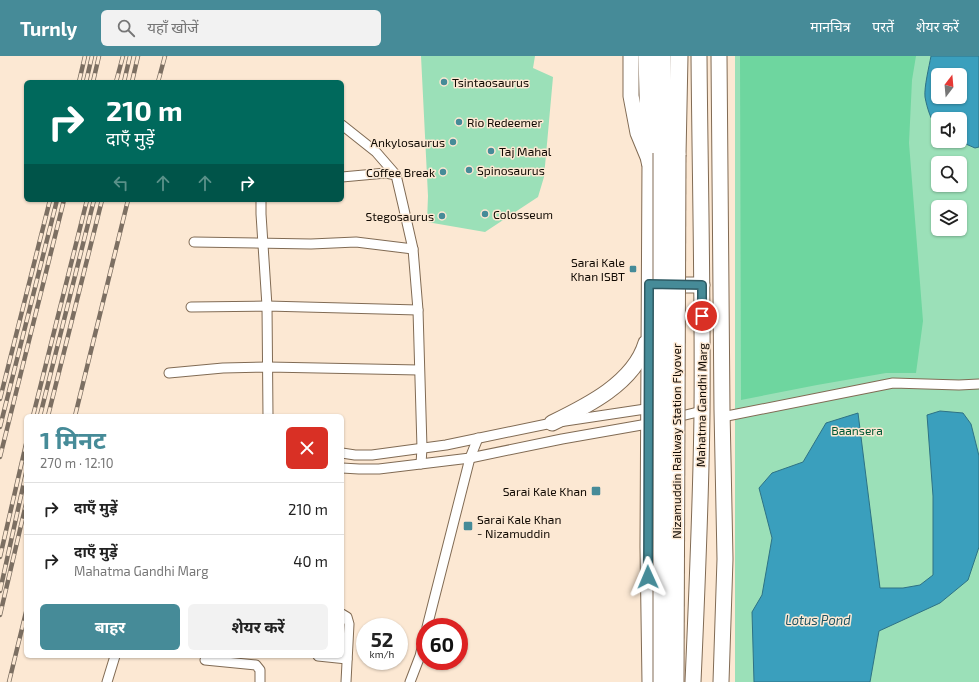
<!DOCTYPE html>
<html lang="hi">
<head>
<meta charset="utf-8">
<style>
  :root { --surface:#fff; --page:#f2f2f2; --text:#222; --muted:#767676; --line:#e0e0e0; --accent:#468b98 }
  body { margin:0; font-family:"Exo 2","Noto Sans Devanagari",sans-serif; background:var(--page); color:var(--text); height:100vh; display:flex; flex-direction:column; font-size:15px; white-space:nowrap }
  * { box-sizing:border-box; margin:0 }
  p { font-size:13px; color:var(--muted) }
  .icon { flex:none; width:22px; height:22px; fill:none; stroke:currentColor; stroke-width:2; stroke-linecap:round; stroke-linejoin:round }
  .map { position:relative; flex:1; overflow:hidden }
  .drawer { position:absolute; left:24px; top:358px; width:320px; height:244px; display:flex; flex-direction:column; background:var(--surface); border-radius:6px; box-shadow:0 1px 3px #0004 }
  .drawer>* { flex:none }
  .guide { position:absolute; left:24px; top:24px; width:320px; height:122px; border-radius:6px; box-shadow:0 1px 3px #0004; background:#00695c; color:#fff; overflow:hidden }
  .needle { width:26px; rotate:16deg }
  .tools { position:absolute; left:931px; top:12px; display:grid; gap:8px }
  .tools a { display:grid; place-items:center; width:36px; height:36px; border-radius:6px; background:var(--surface); box-shadow:0 1px 3px #0004; font-size:20px }
  .speed { position:absolute; left:356px; top:562px; display:flex; gap:8px; font-size:20px; font-weight:700; text-align:center }
  .speed>* { display:grid; place-content:center; width:52px; height:52px; border-radius:50%; background:var(--surface); box-shadow:0 1px 3px #0004; line-height:1 }
  .speed small { font-size:10px; font-weight:400 }
  .speed .limit { border:6px solid #d22; background:#fff; color:#111 }
  .pin { position:absolute; display:grid; place-items:center; width:34px; height:34px; color:#fff; margin:-17px; border:2px solid #fff; border-radius:50%; box-shadow:0 1px 4px #0007 }
  .me { position:absolute; width:44px; margin:-22px; rotate:359deg; stroke-linejoin:round; filter:drop-shadow(0 0 3px #0008) }
  .turn { display:flex; align-items:center; gap:14px; height:84px; padding:0 16px; font-size:18px }
  .turn .icon { width:52px; height:52px; stroke-width:2.5 }
  .turn b { display:block; font-size:28px; line-height:34px }
  .lanes { display:flex; align-items:center; height:38px; padding:0 16px; background:#0003; justify-content:center; gap:20px; direction:ltr }
  .lanes .off { opacity:.35 }
  .round { display:grid; place-items:center; flex:none; width:42px; height:42px; border-radius:6px; background:var(--page) }
  .head { display:flex; align-items:center; justify-content:space-between; height:68px; padding:0 16px }
  h1 { font-size:24px; font-weight:700; line-height:30px; color:var(--accent) }
  .cta { display:flex; gap:8px; margin-top:auto; padding:8px 16px }
  .cta a { flex:1; height:46px; border-radius:6px; background:var(--accent); color:#fff; font-size:16px; font-weight:700; line-height:46px; text-align:center }
  .cta a+a { background:var(--page); color:var(--text) }
  ul { padding:0; list-style:none }
  li { display:flex; align-items:center; gap:12px; height:52px; padding:0 16px; border-top:1px solid var(--line) }
  li div { flex:1 }
  li b { display:block; font-size:15px }
  li em { font-style:normal }
  header { display:flex; align-items:center; gap:24px; box-sizing:border-box; height:56px; padding:0 20px; background:var(--accent); color:#fff }
  header strong { font-size:19px }
  nav { display:flex; gap:22px; margin-inline-start:auto; font-size:14px }
  .search { width:280px; height:36px; background:var(--page); display:flex; align-items:center; gap:10px; box-sizing:border-box; padding:0 14px; border-radius:6px; color:var(--muted); font-size:15px }
  .map>svg:first-child { display:block }
  .green { fill:#9be0b8; fill-rule:evenodd }
  .forest { fill:#6ed69f }
  .water { fill:#3a9fbd; stroke:#2e7285; fill-rule:evenodd }
  .lines { fill:none; stroke-linecap:round; stroke-linejoin:round }
  .street-casing { stroke:#816b54; stroke-width:11 }
  .primary-casing { stroke:#816b54; stroke-width:17 }
  .highway-casing { stroke:#816b54; stroke-width:19 }
  .street { stroke:#fff; stroke-width:9 }
  .primary { stroke:#fff; stroke-width:15 }
  .highway { stroke:#fff; stroke-width:17 }
  .rail-casing { stroke:#7c6f62; stroke-width:4.5 }
  .rail { stroke:#fce8d3; stroke-width:3; stroke-dasharray:9; stroke-linecap:butt }
  .highway-bridge-casing { stroke:#816b54; stroke-width:19; stroke-linecap:butt }
  .highway-bridge { stroke:#fff; stroke-width:17 }
  .route-casing { stroke:#2e5a63; stroke-width:10 }
  .route { stroke:#468b98; stroke-width:7 }
  .poi-dot { fill:#468b98; stroke:#fce8d3; stroke-width:1.5 }
  .labels { text-anchor:middle; dominant-baseline:central; stroke-width:3; stroke-linejoin:round; paint-order:stroke }
  .poi-label { font-size:12px; fill:#110a03; stroke:#fce8d3; text-anchor:start }
  .street-label { font-size:12px; fill:#110a03; stroke:#fce8d3 }
  .park-label { font-size:12px; fill:#005835; stroke:#fce8d3 }
  .water-label { font-size:13px; font-style:italic; fill:#1d5464; stroke:#fce8d3 }
</style>
</head>
<body>
<header>
<strong>Turnly</strong>
<div class="search"><svg class="icon" aria-label="search" viewBox="0 0 24 24"><circle cx="10" cy="10" r="6"/><path d="M15 15l6 6"/></svg>यहाँ खोजें</div>
<nav><a>मानचित्र</a><a>परतें</a><a>शेयर करें</a></nav>
</header>
<div class="map">
<svg width="979" height="626" viewBox="0 0 979 626">
  <rect width="100%" height="100%" fill="#fce8d3"/>
  <g class="green">
    <path d="M421,0h114l-2,12 20,9 -9,100 -6,20 -53,35 -58,-10 1,-26z"/>
    <path d="M735,0h244v626h-244zM938,19h22v22h-22zM938,63h22v22h-22zM938,107h22v22h-22zM938,151h22v22h-22z"/>
  </g>
  <path class="forest" d="M740,0h176l-4,24 -3,63 14,178 -7,52h-30l-69,12 -76,15z"/>
  <g class="water">
    <path d="M931,0h48v91l-4,1 -16,-7 1,-22h-22v10c-7,-8 -11,-21 -13,-32 -1,-10 4,-30 6,-41zM938,19h22v22h-22z"/>
    <path d="M940,355l23,2 8,11 8,32v91l-11,33 -28,23 -61,28 -9,51h-116l-2,-70 10,-17 10,-57 -13,-50 13,-15 31,-11 23,-39 32,-10 22,175h23l17,-3 13,-10v-79l-6,-81z"/>
  </g>
  <g class="lines">
    <g class="street-casing">
      <g id="street">
        <path d="M342,69l34,27 20,23 7,30 10,44 5,61 4,138 -1,16"/>
        <path d="M342,121l44,-4 10,2"/>
        <path d="M261,144v14l6,92 1,110"/>
        <path d="M194,186l117,2 45,-2 57,7"/>
        <path d="M191,251l76,-1 151,4"/>
        <path d="M169,317l54,-5 45,-1 151,3"/>
        <path d="M722,361l171,-34 66,2 20,-1"/>
        <path d="M673,362l29,-7"/>
        <path d="M342,397l13,2h17l74,-10 106,-22 100,-15"/>
        <path d="M342,412l17,1h20l91,-11 92,-19 91,-16"/>
        <path d="M342,558l5,3 2,7 -3,58"/>
        <path d="M427,571l43,-169 8,-20"/>
        <path d="M318,600l29,3"/>
        <path d="M205,604l51,5 4,5v12"/>
        <path d="M107,626l8,-26"/>
        <path d="M410,626l10,-26 5,-20"/>
      </g>
    </g>
    <g class="primary-casing">
      <g id="primary">
        <path d="M631,0v40l7,37 12,29 -2,385 2,135"/>
        <path d="M719,0l3,354 3,149 -4,123"/>
        <path d="M665,229h37"/>
        <path d="M552,367c35,-17 82,-40 94,-80"/>
        <path d="M693,626c4,-90 8,-180 9,-270 1,-119 -2,-238 -3,-356"/>
      </g>
    </g>
    <g class="highway-casing">
      <g id="highway">
        <path d="M647,0l3,106"/>
        <path d="M662,0v97"/>
        <path d="M677,99l2,-99"/>
      </g>
    </g>
    <use href="#street" class="street"/>
    <use href="#primary" class="primary"/>
    <use href="#highway" class="highway"/>
    <g class="rail-casing">
      <g id="rail">
        <path d="M79,26l6,-26"/>
        <path d="M86,26l6,-26"/>
        <path d="M93,26l6,-26"/>
        <path d="M116,26l7,-26"/>
        <path d="M124,26l6,-26"/>
        <path d="M132,26l6,-26"/>
        <path d="M158,26l7,-26"/>
        <path d="M0,343l50,-199"/>
        <path d="M33,360l54,-216"/>
        <path d="M40,360l54,-216"/>
        <path d="M48,360l54,-216"/>
        <path d="M75,360l53,-216"/>
        <path d="M0,371l57,-227"/>
        <path d="M0,401l64,-257"/>
        <path d="M0,501l26,-113"/>
        <path d="M0,535l26,-118"/>
        <path d="M0,559l26,-111"/>
        <path d="M9,626l17,-70"/>
      </g>
    </g>
    <use href="#rail" class="rail"/>
    <g class="highway-bridge-casing">
      <g id="highway-bridge">
        <path d="M662,626v-529"/>
        <path d="M675,626l2,-527"/>
      </g>
    </g>
    <use href="#highway-bridge" class="highway-bridge"/>
  </g>
  <g class="lines">
    <g class="route-casing">
      <path id="route" d="M648,521l1,-293 53,1v31"/>
    </g>
    <use href="#route" class="route"/>
  </g>
  <g class="poi-dot">
    <circle cx="444" cy="26" r="4"/>
    <circle cx="459" cy="66" r="4"/>
    <circle cx="453" cy="86" r="4"/>
    <circle cx="491" cy="95" r="4"/>
    <circle cx="469" cy="114" r="4"/>
    <circle cx="443" cy="116" r="4"/>
    <circle cx="485" cy="158" r="4"/>
    <circle cx="442" cy="160" r="4"/>
    <rect x="629" y="209" width="8" height="8" rx="2"/>
    <rect x="591" y="430" width="10" height="10" rx="2"/>
    <rect x="463" y="465" width="10" height="10" rx="2"/>
  </g>
  <g class="labels">
    <g class="poi-label">
      <text x="452" y="26">Tsintaosaurus</text>
      <text x="467" y="66">Rio Redeemer</text>
      <text x="445" y="86" text-anchor="end">Ankylosaurus</text>
      <text x="499" y="95">Taj Mahal</text>
      <text x="477" y="114">Spinosaurus</text>
      <text x="435" y="116" text-anchor="end">Coffee Break</text>
      <text x="493" y="158">Colosseum</text>
      <text x="434" y="160" text-anchor="end">Stegosaurus</text>
      <text x="625" y="206" text-anchor="end">Sarai Kale<tspan x="625" dy="14">Khan ISBT</tspan></text>
      <text x="587" y="435" text-anchor="end">Sarai Kale Khan</text>
      <text x="477" y="463">Sarai Kale Khan<tspan x="477" dy="14">- Nizamuddin</tspan></text>
    </g>
    <g class="street-label">
      <text transform="translate(701 349) rotate(-89)">Mahatma Gandhi Marg</text>
      <text transform="translate(676 385) rotate(-90)">Nizamuddin Railway Station Flyover</text>
    </g>
    <g class="park-label">
      <text x="857" y="374">Baansera</text>
    </g>
    <g class="water-label">
      <text x="818" y="564">Lotus Pond</text>
    </g>
  </g>
</svg>
<div class="tools">
<a><svg class="needle" viewBox="-14 -14 28 28"><path d="M0-13l5 13h-10z" fill="#e53935"/><path d="M0 13l5-13h-10z" fill="#767676"/></svg></a>
<a><svg class="icon" aria-label="sound" viewBox="0 0 24 24"><path d="M4 9h4l5-4v14l-5-4H4zM17 9q2 3 0 6"/></svg></a>
<a><svg class="icon" aria-label="search" viewBox="0 0 24 24"><circle cx="10" cy="10" r="6"/><path d="M15 15l6 6"/></svg></a>
<a><svg class="icon" aria-label="layers" viewBox="0 0 24 24"><path d="M12 4l9 5-9 5-9-5zM3 14l9 5 9-5"/></svg></a>
</div>
<div class="speed"><div>52<small>km/h</small></div><div class="limit">60</div></div>
<div class="pin" style="left:702px;top:260px;background:#d93025"><svg class="icon" aria-label="arrive" viewBox="0 0 24 24"><path d="M6 21V4h12l-3 4 3 4H6"/></svg></div>
<svg class="me" style="left:648px;top:521px" viewBox="-20 -20 40 40"><path d="M0-17L14 15 0 8-14 15z" fill="#468b98" stroke="#fff" stroke-width="4"/></svg>
<div class="guide">
<div class="turn"><svg class="icon" aria-label="right" viewBox="0 0 24 24"><path d="M7 20v-9h11M14 6l5 5-5 5"/></svg><div><b>210 m</b>दाएँ मुड़ें</div></div>
<div class="lanes"><svg class="icon off" aria-label="left" viewBox="0 0 24 24"><path d="M17 20v-9H6M10 6l-5 5 5 5"/></svg><svg class="icon off" aria-label="ahead" viewBox="0 0 24 24"><path d="M12 20V5M6 11l6-6 6 6"/></svg><svg class="icon off" aria-label="ahead" viewBox="0 0 24 24"><path d="M12 20V5M6 11l6-6 6 6"/></svg><svg class="icon" aria-label="right" viewBox="0 0 24 24"><path d="M7 20v-9h11M14 6l5 5-5 5"/></svg></div>
</div>
<section class="drawer">
<div class="head"><div><h1>1 मिनट</h1><p>270 m · 12:10</p></div><a class="round" style="background:#d93025;color:#fff"><svg class="icon" aria-label="close" viewBox="0 0 24 24"><path d="M6 6l12 12M18 6L6 18"/></svg></a></div>
<ul>
<li><svg class="icon" aria-label="right" viewBox="0 0 24 24"><path d="M7 20v-9h11M14 6l5 5-5 5"/></svg><div><b>दाएँ मुड़ें</b></div><em>210 m</em></li>
<li><svg class="icon" aria-label="right" viewBox="0 0 24 24"><path d="M7 20v-9h11M14 6l5 5-5 5"/></svg><div><b>दाएँ मुड़ें</b><p>Mahatma Gandhi Marg</p></div><em>40 m</em></li>
</ul>
<div class="cta"><a>बाहर</a><a>शेयर करें</a></div>
</section>
</div>
</body>
</html>
